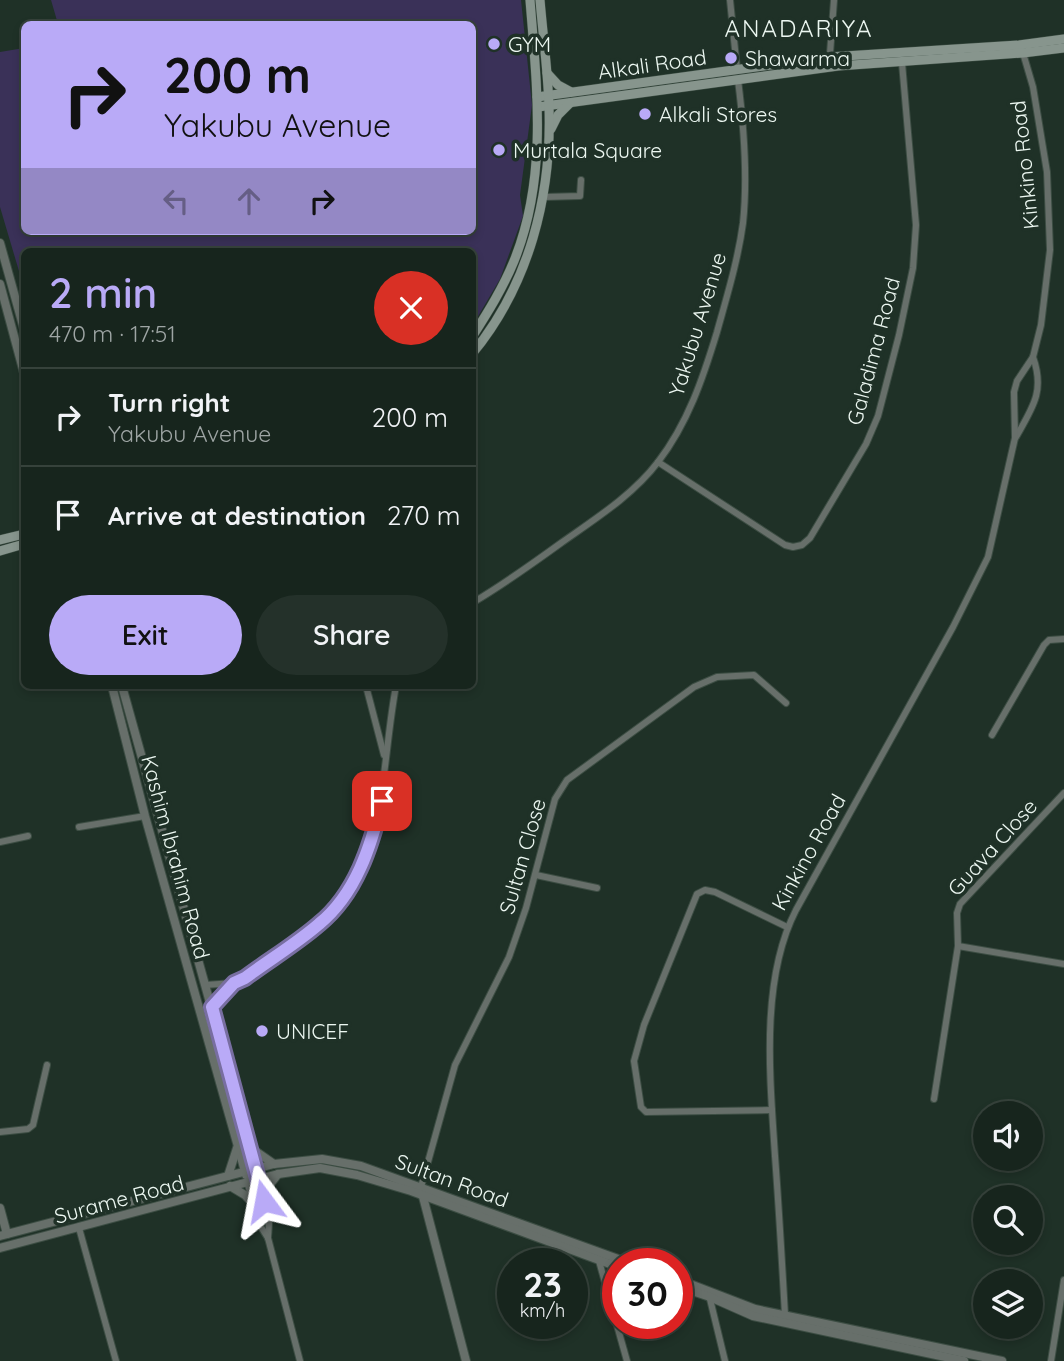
<!DOCTYPE html>
<html lang="en">
<head>
<meta charset="utf-8">
<style>
  :root { --surface:#17251d; --page:#24312a; --text:#f1f3f6; --muted:#9ea5a4; --line:#36423b; --accent:#b9aaf7 }
  body { margin:0; font-family:Quicksand,sans-serif; background:var(--page); color:var(--text); height:100vh; display:flex; flex-direction:column; font-size:26px; white-space:nowrap }
  * { box-sizing:border-box; margin:0 }
  p { font-size:23px; color:var(--muted) }
  .icon { flex:none; width:38px; height:38px; fill:none; stroke:currentColor; stroke-width:2; stroke-linecap:round; stroke-linejoin:round }
  .map { position:relative; flex:1; overflow:hidden }
  .details { position:absolute; left:21px; top:248px; width:455px; height:441px; display:flex; flex-direction:column; background:var(--surface); border-radius:10px; box-shadow:0 4px 10px #0003,0 0 0 2px var(--line) }
  .details>* { flex:none }
  .top-card { position:absolute; left:21px; top:21px; width:455px; height:214px; border-radius:10px; box-shadow:0 4px 10px #0003,0 0 0 2px var(--line); background:#b9aaf7; color:#111; overflow:hidden }
  .fabs { position:absolute; left:973px; top:1101px; display:grid; gap:14px }
  .fabs a { display:grid; place-items:center; width:70px; height:70px; border-radius:50%; background:var(--surface); box-shadow:0 4px 10px #0003,0 0 0 2px var(--line); font-size:35px }
  .speed { position:absolute; left:497px; top:1248px; display:flex; gap:14px; font-size:35px; font-weight:700; text-align:center }
  .speed>* { display:grid; place-content:center; width:91px; height:91px; border-radius:50%; background:var(--surface); box-shadow:0 4px 10px #0003,0 0 0 2px var(--line); line-height:1 }
  .speed small { font-size:18px; font-weight:400 }
  .speed .limit { border:10px solid #d22; background:#fff; color:#111 }
  .pin { position:absolute; display:grid; place-items:center; width:60px; height:60px; color:#fff; margin:-30px; border-radius:14px; box-shadow:0 4px 10px #0006 }
  .me { position:absolute; width:77px; margin:-38px; rotate:347deg; stroke-linejoin:round; filter:drop-shadow(0 0 5px #0008) }
  .turn { display:flex; align-items:center; gap:24px; height:147px; padding:0 28px; font-size:32px }
  .turn .icon { width:91px; height:91px; stroke-width:2.5 }
  .turn b { display:block; font-size:49px; line-height:60px }
  .lanes { display:flex; align-items:center; height:66px; padding:0 28px; background:#0003; justify-content:center; gap:35px; direction:ltr }
  .lanes .off { opacity:.35 }
  .round { display:grid; place-items:center; flex:none; width:74px; height:74px; border-radius:37px; background:var(--page) }
  .summary { display:flex; align-items:center; justify-content:space-between; height:119px; padding:0 28px }
  h1 { font-size:42px; font-weight:600; line-height:52px; color:var(--accent) }
  .button { display:flex; gap:14px; margin-top:auto; padding:14px 28px }
  .button a { flex:1; height:80px; border-radius:42px; background:var(--accent); color:#111; font-size:28px; font-weight:600; line-height:80px; text-align:center }
  .button a+a { background:var(--page); color:var(--text) }
  ul { padding:0; list-style:none }
  li { display:flex; align-items:center; gap:21px; height:98px; padding:0 28px; border-top:2px solid var(--line) }
  li div { flex:1 }
  li b { display:block; font-size:26px }
  li em { font-style:normal }
  .map>svg:first-child { display:block }
  .green { fill:#3a3158 }
  .lines { fill:none; stroke-linecap:round; stroke-linejoin:round }
  .minor-casing { stroke:#3c4d43; stroke-width:8 }
  .tertiary-casing { stroke:#3c4d43; stroke-width:10 }
  .secondary-casing { stroke:#3c4d43; stroke-width:10 }
  .minor { stroke:#676f6a; stroke-width:6 }
  .tertiary { stroke:#676f6a; stroke-width:8 }
  .secondary { stroke:#87958d; stroke-width:9 }
  .route-casing { stroke:#786ea1; stroke-width:18 }
  .route { stroke:#b9aaf7; stroke-width:12 }
  .poi-dot { fill:#b9aaf7; stroke:#1f3127; stroke-width:2.5 }
  .labels { text-anchor:middle; dominant-baseline:central; stroke-width:7; stroke-linejoin:round; paint-order:stroke }
  .poi-label { font-size:21px; fill:#ecf7f1; stroke:#1f3127; text-anchor:start }
  .street-label { font-size:21px; fill:#ecf7f1; stroke:#1f3127 }
  .quarter-label { font-size:24px; letter-spacing:2px; fill:#ecf7f1; stroke:#1f3127 }
</style>
</head>
<body>
<div class="map">
<svg width="1064" height="1361" viewBox="0 0 1064 1361">
  <rect width="100%" height="100%" fill="#1f3127"/>
  <path class="green" d="M51,0h470l11,105 -12,90 3,21 -23,63 -27,46 -1,-73h-448v36l-24,-81v-155l24,-4v183h448v-207h-414z"/>
  <g class="lines">
    <g class="minor-casing">
      <g id="minor">
        <path d="M730,0l7,69"/>
        <path d="M829,67l5,-67"/>
        <path d="M544,197l36,-1 1,-16"/>
        <path d="M1016,437c17,-30 29,-46 17,-80"/>
        <path d="M658,462l127,83 8,2 9,-2 8,-7 56,-94 12,-28 21,-81 14,-67 3,-43 -14,-162"/>
        <path d="M472,603c31,-18 60,-39 89,-60 34,-24 72,-48 97,-81 30,-39 45,-84 59,-130 10,-36 21,-72 26,-109 5,-47 1,-96 -5,-143"/>
        <path d="M366,686l18,69"/>
        <path d="M992,735l52,-90 5,-5 15,-1"/>
        <path d="M79,827l66,-11"/>
        <path d="M0,842l28,-6"/>
        <path d="M536,875l61,13"/>
        <path d="M958,946l106,18"/>
        <path d="M205,985l29,-2 11,-5c25,-18 55,-35 77,-57 67,-66 58,-150 74,-235"/>
        <path d="M212,1007l22,-24"/>
        <path d="M934,1099l24,-153 -1,-33 3,-9 104,-111"/>
        <path d="M772,1110l-126,2 -5,-5 -7,-46 10,-36 53,-131 8,-4 10,2 72,35"/>
        <path d="M0,1132l28,-3 5,-4 14,-60"/>
        <path d="M259,1179l10,44 -1,15"/>
        <path d="M247,1182l14,45 7,11 32,123"/>
        <path d="M421,1187l34,-122 54,-108 17,-49 29,-109 12,-19 127,-93 23,-10 37,-2 32,28"/>
        <path d="M79,1228l37,133"/>
        <path d="M599,1261l28,100"/>
        <path d="M709,1295l16,66"/>
        <path d="M785,1315c-3,-53 -6,-106 -10,-159 -5,-78 -15,-176 21,-246l157,-283 35,-70 27,-119 -1,-46 3,-11 16,-24 8,-32 9,-75 -3,-78 -14,-85 -10,-34"/>
        <path d="M1051,1361l13,-81"/>
      </g>
    </g>
    <g class="tertiary-casing">
      <g id="tertiary">
        <path d="M0,243l24,86"/>
        <path d="M0,284l24,89"/>
        <path d="M112,686l33,130 101,359"/>
        <path d="M122,686l135,486"/>
        <path d="M251,1148l23,16"/>
        <path d="M228,1176l9,-28"/>
        <path d="M230,1186l15,9 9,10"/>
        <path d="M422,1193l44,168"/>
        <path d="M264,1201l7,-18 7,-9"/>
        <path d="M0,1208l7,26"/>
        <path d="M0,1236l274,-72 48,-5 39,7 271,98"/>
        <path d="M0,1248l278,-74 42,-6 37,7 54,16 207,76"/>
        <path d="M677,1279l78,30 247,52"/>
        <path d="M677,1286l33,11 43,19 211,45"/>
      </g>
    </g>
    <g class="secondary-casing">
      <g id="secondary">
        <path d="M547,73l11,12 13,7"/>
        <path d="M537,97l292,-40 190,-12 45,-6"/>
        <path d="M538,107l300,-41 185,-13 41,-5"/>
        <path d="M551,129l7,-14 12,-12"/>
        <path d="M472,337c16,-25 31,-49 42,-76 34,-84 23,-173 16,-261"/>
        <path d="M472,354c57,-69 80,-158 77,-247 -1,-35 -6,-71 -9,-107"/>
        <path d="M0,540l24,-6"/>
        <path d="M0,551l24,-7"/>
      </g>
    </g>
    <use href="#minor" class="minor"/>
    <use href="#tertiary" class="tertiary"/>
    <use href="#secondary" class="secondary"/>
  </g>
  <g class="lines">
    <g class="route-casing">
      <path id="route" d="M264,1201l-52,-194 22,-24 11,-5c24,-18 51,-34 74,-54 37,-30 52,-78 63,-123"/>
    </g>
    <use href="#route" class="route"/>
  </g>
  <g class="poi-dot">
    <circle cx="494" cy="44" r="7"/>
    <circle cx="731" cy="58" r="7"/>
    <circle cx="645" cy="114" r="7"/>
    <circle cx="499" cy="150" r="7"/>
    <circle cx="262" cy="1031" r="7"/>
  </g>
  <g class="labels">
    <g class="poi-label">
      <text x="508" y="44">GYM</text>
      <text x="745" y="58">Shawarma</text>
      <text x="659" y="114">Alkali Stores</text>
      <text x="513" y="150">Murtala Square</text>
      <text x="276" y="1031">UNICEF</text>
    </g>
    <g class="street-label">
      <text transform="translate(652 64) rotate(-8)">Alkali Road</text>
      <text transform="translate(1024 165) rotate(-96)">Kinkino Road</text>
      <text transform="translate(697 324) rotate(-73)">Yakubu Avenue</text>
      <text transform="translate(873 351) rotate(-75)">Galadima Road</text>
      <text transform="translate(992 847) rotate(-48)">Guava Close</text>
      <text transform="translate(808 852) rotate(-61)">Kinkino Road</text>
      <text transform="translate(522 856) rotate(-74)">Sultan Close</text>
      <text transform="translate(176 857) rotate(75)">Kashim Ibrahim Road</text>
      <text transform="translate(452 1180) rotate(20)">Sultan Road</text>
      <text transform="translate(119 1199) rotate(-15)">Surame Road</text>
    </g>
    <g class="quarter-label">
      <text x="799" y="28">ANADARIYA</text>
    </g>
  </g>
</svg>
<div class="fabs">
<a><svg class="icon" aria-label="sound" viewBox="0 0 24 24"><path d="M4 9h4l5-4v14l-5-4H4zM17 9q2 3 0 6"/></svg></a>
<a><svg class="icon" aria-label="search" viewBox="0 0 24 24"><circle cx="10" cy="10" r="6"/><path d="M15 15l6 6"/></svg></a>
<a><svg class="icon" aria-label="layers" viewBox="0 0 24 24"><path d="M12 4l9 5-9 5-9-5zM3 14l9 5 9-5"/></svg></a>
</div>
<div class="speed"><div>23<small>km/h</small></div><div class="limit">30</div></div>
<div class="pin" style="left:382px;top:801px;background:#d93025"><svg class="icon" aria-label="arrive" viewBox="0 0 24 24"><path d="M6 21V4h12l-3 4 3 4H6"/></svg></div>
<svg class="me" style="left:264px;top:1201px" viewBox="-20 -20 40 40"><path d="M0-17L14 15 0 8-14 15z" fill="#b9aaf7" stroke="#fff" stroke-width="4"/></svg>
<div class="top-card">
<div class="turn"><svg class="icon" aria-label="right" viewBox="0 0 24 24"><path d="M7 20v-9h11M14 6l5 5-5 5"/></svg><div><b>200 m</b>Yakubu Avenue</div></div>
<div class="lanes"><svg class="icon off" aria-label="left" viewBox="0 0 24 24"><path d="M17 20v-9H6M10 6l-5 5 5 5"/></svg><svg class="icon off" aria-label="ahead" viewBox="0 0 24 24"><path d="M12 20V5M6 11l6-6 6 6"/></svg><svg class="icon" aria-label="right" viewBox="0 0 24 24"><path d="M7 20v-9h11M14 6l5 5-5 5"/></svg></div>
</div>
<section class="details">
<div class="summary"><div><h1>2 min</h1><p>470 m · 17:51</p></div><a class="round" style="background:#d93025;color:#fff"><svg class="icon" aria-label="close" viewBox="0 0 24 24"><path d="M6 6l12 12M18 6L6 18"/></svg></a></div>
<ul>
<li><svg class="icon" aria-label="right" viewBox="0 0 24 24"><path d="M7 20v-9h11M14 6l5 5-5 5"/></svg><div><b>Turn right</b><p>Yakubu Avenue</p></div><em>200 m</em></li>
<li><svg class="icon" aria-label="arrive" viewBox="0 0 24 24"><path d="M6 21V4h12l-3 4 3 4H6"/></svg><div><b>Arrive at destination</b></div><em>270 m</em></li>
</ul>
<div class="button"><a>Exit</a><a>Share</a></div>
</section>
</div>
</body>
</html>
